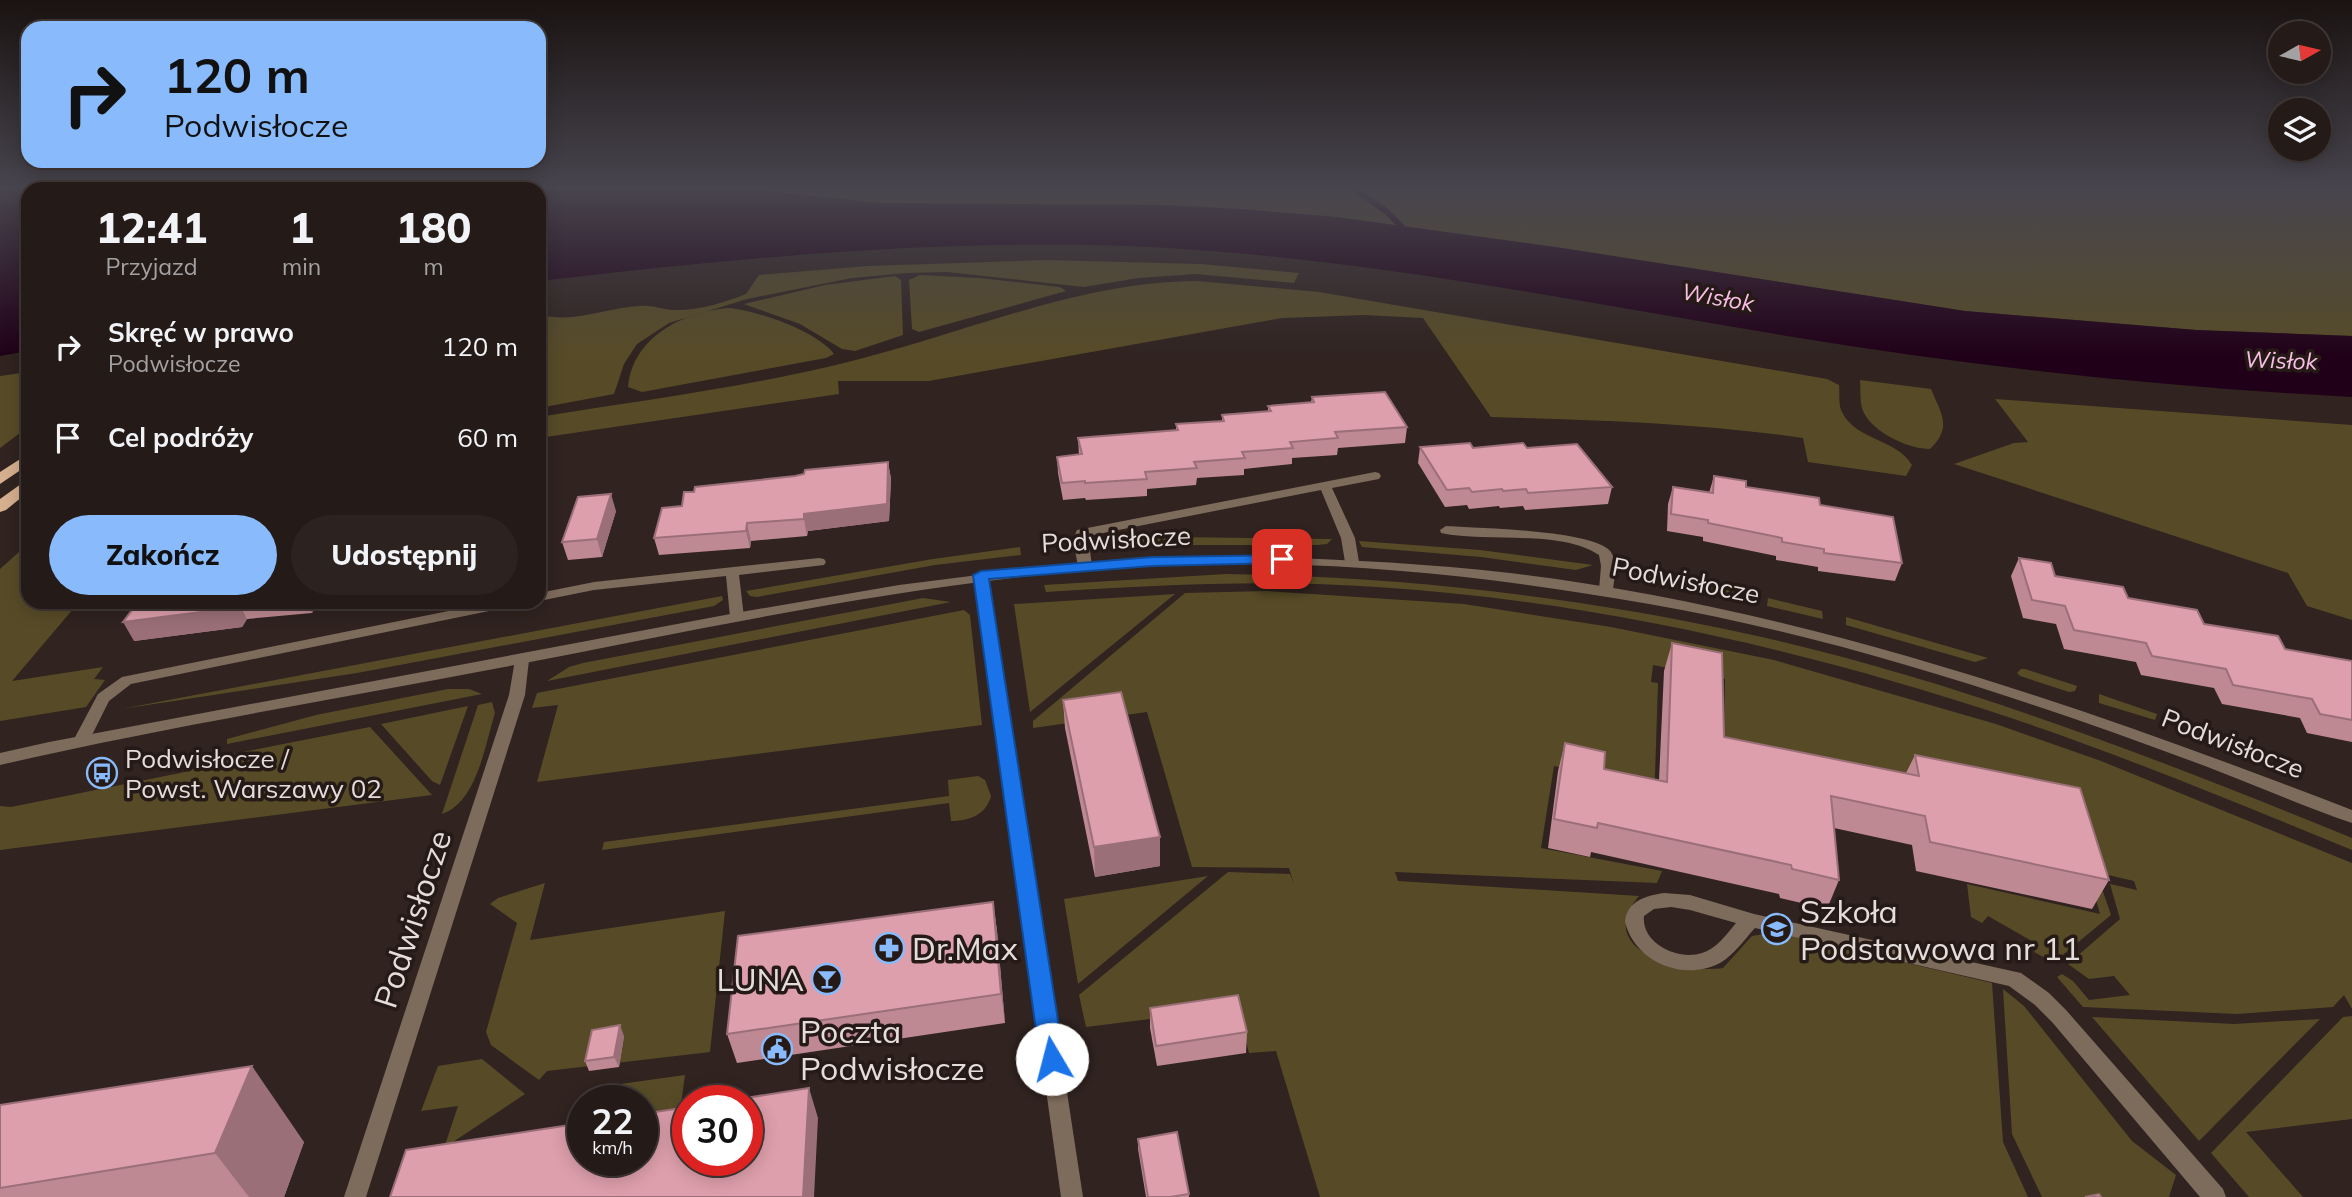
<!DOCTYPE html>
<html lang="pl">
<head>
<meta charset="utf-8">
<style>
  :root { --surface:#241a18; --page:#2c2321; --text:#f1f3f6; --muted:#a3a1a2; --line:#413837; --accent:#88bafc }
  body { margin:0; font-family:Mulish,sans-serif; background:var(--page); color:var(--text); height:100vh; display:flex; flex-direction:column; font-size:26px; white-space:nowrap }
  * { box-sizing:border-box; margin:0 }
  p { font-size:23px; color:var(--muted) }
  .icon { flex:none; width:38px; height:38px; fill:none; stroke:currentColor; stroke-width:2; stroke-linecap:round; stroke-linejoin:round }
  .map { position:relative; flex:1; overflow:hidden }
  .drawer { position:absolute; left:21px; top:182px; width:525px; height:427px; display:flex; flex-direction:column; background:var(--surface); border-radius:21px; box-shadow:0 4px 18px #0003,0 0 0 2px var(--line) }
  .drawer>* { flex:none }
  .top-card { position:absolute; left:21px; top:21px; width:525px; height:147px; border-radius:21px; box-shadow:0 4px 18px #0003,0 0 0 2px var(--line); background:#88bafc; color:#111; overflow:hidden }
  .needle { width:46px; rotate:82deg }
  .fabs { position:absolute; left:2268px; top:21px; display:grid; gap:14px }
  .fabs a { display:grid; place-items:center; width:63px; height:63px; border-radius:50%; background:var(--surface); box-shadow:0 4px 18px #0003,0 0 0 2px var(--line); font-size:35px }
  .speed { position:absolute; left:567px; top:1085px; display:flex; gap:14px; font-size:35px; font-weight:700; text-align:center }
  .speed>* { display:grid; place-content:center; width:91px; height:91px; border-radius:50%; background:var(--surface); box-shadow:0 4px 18px #0003,0 0 0 2px var(--line); line-height:1 }
  .speed small { font-size:18px; font-weight:400 }
  .speed .limit { border:10px solid #d22; background:#fff; color:#111 }
  .pin { position:absolute; display:grid; place-items:center; width:60px; height:60px; color:#fff; margin:-30px; border-radius:14px; box-shadow:0 4px 10px #0006 }
  .me { position:absolute; width:77px; margin:-38px; rotate:352deg; stroke-linejoin:round; filter:drop-shadow(0 0 5px #0008) }
  .turn { display:flex; align-items:center; gap:24px; height:147px; padding:0 28px; font-size:32px }
  .turn .icon { width:91px; height:91px; stroke-width:2.5 }
  .turn b { display:block; font-size:49px; line-height:60px }
  .eta { display:flex; justify-content:space-evenly; align-items:center; height:119px; text-align:center }
  .eta b { font-size:42px; font-weight:800; line-height:49px }
  .action { display:flex; gap:14px; margin-top:auto; padding:14px 28px }
  .action a { flex:1; height:80px; border-radius:42px; background:var(--accent); color:#111; font-size:28px; font-weight:800; line-height:80px; text-align:center }
  .action a+a { background:var(--page); color:var(--text) }
  ul { padding:0; list-style:none }
  li { display:flex; align-items:center; gap:21px; height:91px; padding:0 28px }
  li div { flex:1 }
  li b { display:block; font-size:26px }
  li em { font-style:normal }
  .map>svg:first-child { display:block }
  .green { fill:#574b27 }
  .water { fill:#200018 }
  .lines { fill:none; stroke-linecap:round; stroke-linejoin:round }
  .stream { stroke:#200018; stroke-width:6 }
  .minor { fill:#7d6b5b; fill-rule:evenodd }
  .tertiary { fill:#7d6b5b; fill-rule:evenodd }
  .primary { fill:#d5af8e; fill-rule:evenodd }
  .wall { fill:#be8993 }
  .shaded-wall { fill:#9b6f78 }
  .building { fill:#dd9fab; stroke:#9b6f78; stroke-width:2 }
  .route { fill:#1a73e8; stroke:#114b97; stroke-width:2 }
  .labels { text-anchor:middle; dominant-baseline:central; stroke-width:7; stroke-linejoin:round; paint-order:stroke }
  .far-water-label { font-size:23px; font-style:italic; fill:#f8bee5; stroke:#261a17 }
  .street-label { font-size:26px; fill:#e5ddda; stroke:#261a17 }
  .poi-label { font-size:26px; fill:#e5ddda; stroke:#261a17; text-anchor:start }
  .near-poi-label { font-size:32px; fill:#e5ddda; stroke:#261a17; text-anchor:start }
  .near-street-label { font-size:32px; fill:#e5ddda; stroke:#261a17 }
</style>
</head>
<body>
<div class="map">
<svg width="2352" height="1197" viewBox="0 0 2352 1197">
  <rect width="100%" height="100%" fill="#302320"/>
  <g class="green">
    <path d="M736,188h1616v148l-156,-6 -231,-19 -403,-63 -226,-31 -167,-12 -291,-2z"/>
    <path d="M1046,260l155,4 98,9 -5,10 -98,-9 -58,4 -54,9 -137,-15 -40,1 -55,5 -105,21 -78,24 -32,21 -13,20 -10,30 -75,14v-94c33,11 68,-7 101,-8 11,-1 22,3 32,4 26,1 51,-7 74,-16l13,-19 109,-9z"/>
    <path d="M920,275l59,3 81,9 6,4 -147,41 -7,-3 -3,-49z"/>
    <path d="M895,276l6,4 2,55 -48,16 -13,-2 -42,-25 -56,-20 81,-19z"/>
    <path d="M1197,281l122,11 508,87 12,6c1,8 -1,20 3,27 13,28 55,27 70,53l-6,11 -98,-14 -5,-24c-104,-15 -207,-18 -312,-21l-68,-99 -59,-3 -82,3 -353,63h-91l1,13 -300,44v-21c105,-17 210,-30 313,-56 113,-28 229,-80 345,-80z"/>
    <path d="M728,308c28,2 89,23 106,46l-8,4 -184,34 -14,-5c4,-49 54,-75 100,-79z"/>
    <path d="M28,372v55l-28,21v-72z"/>
    <path d="M1860,380l71,9c10,25 22,38 -1,60 -21,0 -56,-16 -66,-36 -5,-9 -3,-23 -4,-33z"/>
    <path d="M1995,399l357,26v195l-45,-14 -19,-33 -334,-109 60,-21 14,-1z"/>
    <path d="M1176,537l156,2 -5,5 -9,1h-152l-68,4 -10,-7z"/>
    <path d="M1359,541l121,9 113,15 -17,5 -95,-13 -119,-10z"/>
    <path d="M28,544v58h51l-67,79 91,-14 -9,12 11,1 -19,27 -86,14v-152z"/>
    <path d="M1020,547l1,8 -86,10 -178,32 -7,-1 -4,-5 187,-32z"/>
    <path d="M1629,572l113,21v7l-114,-22z"/>
    <path d="M1226,574c176,3 350,22 522,60 208,46 408,124 604,204v12c-113,-46 -225,-93 -341,-132 -205,-68 -418,-117 -634,-131 -111,-8 -221,-2 -331,5l-2,-7z"/>
    <path d="M1267,591l197,13 147,23 163,33 222,64 105,37 251,102v146l-8,-14 -11,12 -96,7 -154,-7 -26,-30 5,-3 11,7 16,19 41,-5 -16,-19 -25,3 -21,-15 52,-45 -10,-35 27,6 -3,-9 -411,-95 2,-107 -72,-14 -2,17 7,1 -4,123 -51,-29 -49,-11 -13,82 121,23 -5,12 -262,-11 3,9 241,15c-47,55 43,78 84,72l29,-32 23,-4 217,51 11,159 25,55h-708l-44,-146 -27,2 -11,-45 -152,19 -7,-32 149,-123 62,2 4,10 -5,-16 -97,-1 -45,-155 -114,16v-7l152,-128z"/>
    <path d="M1175,594l-145,118 -16,-108z"/>
    <path d="M722,596l1,4 -9,6 -357,67 -236,36z"/>
    <path d="M923,598l28,4 -404,79 22,-14 14,-4z"/>
    <path d="M1768,598l54,13 1,8 -56,-13z"/>
    <path d="M964,610l6,5 12,110 -445,57 21,-77 -26,3 5,-15z"/>
    <path d="M1846,617l142,41 -13,4 -129,-37z"/>
    <path d="M2021,669h4l52,17 -2,5 -6,1 -49,-16 -3,-3z"/>
    <path d="M448,689h21l13,5 -255,50v-5l89,-24z"/>
    <path d="M2099,694l58,20 -2,6 -56,-17z"/>
    <path d="M492,702l3,11c-10,32 -18,89 -53,101l36,-109z"/>
    <path d="M468,706l-28,79 -8,-4 -51,-57z"/>
    <path d="M370,727l62,68 -432,55v-44l11,1 174,-35 43,-17z"/>
    <path d="M978,776l7,4 6,16c-5,19 -22,25 -40,25l-2,-18 -347,47 2,-8 345,-46 -1,-16z"/>
    <path d="M1208,876l-130,108 -14,-85z"/>
    <path d="M2090,878l9,2 12,35 -52,43 -12,1 -13,-7 5,-7 -51,-29 -6,7 -11,-6 -4,-33 133,30z"/>
    <path d="M545,883l-15,57 195,-29 -15,141 -163,19 -8,9 -48,-35 -5,-13 31,-109 -27,-19 8,-6z"/>
    <path d="M2003,989l21,17 108,135 44,34 -7,22h-127l-30,-63z"/>
    <path d="M2352,1016v103l-106,13 57,65h-54l-38,-44 132,-136z"/>
    <path d="M2092,1017l142,7 86,-5 -121,122z"/>
    <path d="M482,1059l43,35 -81,54 14,-42 -37,5 17,-45z"/>
    <path d="M685,1075l-5,37 -38,6v-17h-38l2,-15z"/>
  </g>
  <path class="water" d="M0,188h736l142,15 291,2 72,4 95,8 226,31 403,63 231,19 156,6v61c-189,-10 -378,-30 -565,-61 -196,-32 -391,-72 -589,-86 -215,-16 -445,6 -659,31v-92h-511v162l-28,5z"/>
  <g class="lines">
    <path class="stream" d="M1353,188l33,23 15,15"/>
    <g class="minor">
      <path d="M1375,472l4,1 2,3 -2,3 -47,9 23,50 4,24 -2,3h-10l-2,-3 -4,-24 -20,-48 -233,46 4,30 -7,4 -7,-4 -5,-26 4,-10z"/>
      <path d="M1446,526c30,2 149,4 165,26 7,11 3,27 2,38l-7,4 -7,-4 2,-24 -2,-11c-40,-26 -112,-12 -158,-22l-1,-3z"/>
      <path d="M819,558l5,1 2,3 -2,3 -85,10 5,42 -7,4 -7,-4 -4,-41 -132,14 -55,11v-8l55,-11z"/>
      <path d="M981,571l7,4 95,622h-22l-87,-622z"/>
      <path d="M493,602h28l-7,4 -383,78 -22,17 -22,44h-12l-2,-4 25,-47 24,-17z"/>
      <path d="M522,655l7,5 -4,35 -159,502h-22l165,-502 6,-35z"/>
      <path d="M1664,893l26,2 64,19 267,59 28,20 17,17 157,179 3,8h-26l-148,-175 -17,-17 -26,-19 -254,-58c-11,12 -21,27 -35,35 -37,19 -85,-1 -95,-41 2,-21 20,-26 39,-29zM1671,907l19,3 46,13c-9,11 -20,26 -34,30 -23,8 -61,-9 -58,-37l10,-7z"/>
    </g>
    <path class="tertiary" d="M1217,556c98,2 196,6 293,17 291,35 570,132 842,237v13c-50,-17 -97,-38 -147,-57 -180,-67 -366,-129 -556,-162 -170,-30 -345,-48 -518,-37 -213,14 -423,61 -632,101 -166,32 -334,59 -499,97v-12l49,-11 692,-130 158,-27 158,-20z"/>
    <g class="primary">
      <path d="M28,454v11l-28,19v-12z"/>
      <path d="M28,479v13l-22,18 -6,2v-13z"/>
    </g>
  </g>
  <g class="wall">
    <path d="M1312,397l95,30 -2,16 -67,5 -1,7 -45,3v6l-48,5v6l-47,3 -1,7 -49,4v7l-61,4 -1,-2 -22,2 -5,-27 -1,-16 22,-2 -1,-17 98,-8v-6l46,-3v-6l46,-3v-6l43,-4z"/>
    <path d="M1420,447l107,1 85,39 -4,17 -83,6 -2,-4 -23,2 -1,-2 -30,3 -2,-4 -22,2 -27,-44z"/>
    <path d="M888,462l3,17 -2,42 -81,10 -1,5 -56,5 -1,7 -91,7 -5,-17 40,-46z"/>
    <path d="M1714,476l32,11 74,18 82,58 -7,18 -77,-10v-4l-42,-7v-4l-73,-15v-4l-36,-6 1,-27 5,-17 36,6z"/>
    <path d="M616,511l-14,46 -34,3 -6,-18z"/>
    <path d="M2019,558l36,18 230,73 67,12v81l-45,-9 -7,-15 -78,-14 -8,-16 -73,-13 -5,-13 -72,-13 -8,-25 -33,-6 -12,-42z"/>
    <path d="M138,602h204l-26,3 -4,8 -65,6 -5,8 -108,14z"/>
    <path d="M1672,643l52,94 182,36 9,-18 194,125 -17,29 -176,-38 -4,-26 -78,-17 5,52 -12,29 -47,-11 -1,-4 -188,-42 -1,5 -42,-9 10,-77 7,-28 39,26 55,11 5,-109z"/>
    <path d="M1063,700l97,137v29l-65,11 -30,-149z"/>
    <path d="M993,902l4,29 8,92 -268,40 -10,-29z"/>
    <path d="M1150,1008l97,24 -1,21 -89,13 -7,-38z"/>
    <path d="M624,1036l-5,31 -30,4 -4,-10z"/>
    <path d="M0,1105l304,37 -20,55h-284z"/>
    <path d="M1138,1139l51,55v3h-43l-8,-48z"/>
  </g>
  <g class="shaded-wall">
    <path d="M888,462l3,17 -2,42 -81,10 -1,5 -3,-17v-5z"/>
    <path d="M611,494l5,17 -14,46 -5,-18z"/>
    <path d="M747,523l4,18 -1,7 -4,-17z"/>
    <path d="M236,602h2l9,17 -5,8 -108,14 -11,-19z"/>
    <path d="M306,602h9l1,3 -4,8z"/>
    <path d="M1160,837v29l-65,11 -1,-30z"/>
    <path d="M993,902l4,29 8,92 -4,-29z"/>
    <path d="M620,1025l4,11 -5,31 -5,-10z"/>
    <path d="M252,1066l52,76 -20,55h-35l-34,-44z"/>
    <path d="M809,1088l9,30 -4,79h-11z"/>
  </g>
  <g class="building">
    <path d="M1385,392l22,35 -72,5 3,6 -48,4 3,6 -51,4 3,6 -51,4 3,6 -52,4 2,7 -62,4v-2l-23,2 -5,-26 25,-3 -4,-16 100,-8 -2,-6 48,-3 -2,-6 49,-4 -3,-5 46,-4 -2,-5z"/>
    <path d="M1470,443l3,5 50,-5 4,5 50,-4 35,43 -84,6 -2,-4 -23,2 -1,-2 -30,3 -3,-4 -22,2 -27,-43z"/>
    <path d="M888,462l-1,42 -83,10v5l-57,4 -1,8 -92,7 8,-30 20,-2 2,-14h10l1,-5 100,-11 9,-2 1,-4z"/>
    <path d="M1714,476l32,5v6l73,11 1,7 73,12 9,46 -78,-10v-4l-42,-7v-4l-74,-15v-3l-37,-6 2,-27 40,6z"/>
    <path d="M611,494l-14,45 -35,3 16,-45z"/>
    <path d="M2019,558l32,5 4,13 68,11 5,11 69,12 7,14 74,12 7,13 67,12v59l-32,-6 -8,-15 -79,-14 -7,-16 -74,-13 -6,-13 -72,-13 -9,-24 -33,-6z"/>
    <path d="M138,602h98l-4,6 -109,14z"/>
    <path d="M1672,643l50,10 2,84 195,39 -4,-21 165,33 29,92 -179,-38 -5,-26 -94,-20 8,84 -47,-11 -1,-4 -193,-42 -1,5 -43,-9 11,-76 40,9 -1,17 63,13z"/>
    <path d="M1121,692l39,145 -66,10 -31,-147z"/>
    <path d="M993,902l8,92 -274,40 11,-98z"/>
    <path d="M1238,995l9,37 -91,14 -6,-38z"/>
    <path d="M620,1025l-6,32 -29,4 7,-31z"/>
    <path d="M252,1066l-37,87 -215,35v-83z"/>
    <path d="M809,1088l-6,109h-413l16,-47 177,-27v37h59v-46l46,-7v53h59v-59h-20z"/>
    <path d="M1177,1132l12,62 -19,3h-22l-10,-58z"/>
    <path d="M2099,1194l2,3h-16z"/>
  </g>
  <linearGradient id="sky" x2="0" y2="1"><stop stop-color="#1a1312"/><stop offset="0.53" stop-color="#48454e"/><stop offset="1" stop-color="#48454e" stop-opacity="0"/></linearGradient>
  <rect width="2352" height="356" fill="url(#sky)"/>
  <path class="route" d="M1282,555l7,4 -2,4 -135,3 -163,13 75,480 -4,7 -8,3 -8,-3 -4,-7 -67,-484 8,-4 171,-14z"/>
  <defs>
    <g id="bus-ring" transform="scale(1.575)"><circle r="9.5" fill="#261a17" stroke="#88bafc" stroke-width="1.5"/><path d="M-5-6H5V4H4V6H2V4H-2V6H-4V4H-5ZM-3.5-4V0h7V-4ZM-3.5 1.2v1.5H-2V1.2ZM2 1.2v1.5H3.5V1.2Z" fill="#88bafc"/></g>
    <g id="school-ring" transform="scale(1.575)"><circle r="9.5" fill="#261a17" stroke="#88bafc" stroke-width="1.5"/><path d="M0-5L7-2L0 1L-7-2ZM-4 1L0 2.5L4 1V4Q0 6-4 4Z" fill="#88bafc"/></g>
    <g id="pharmacy-ring" transform="scale(1.575)"><circle r="9.5" fill="#261a17" stroke="#88bafc" stroke-width="1.5"/><path d="M-2-6h4v4h4v4h-4v4h-4v-4h-4v-4h4Z" fill="#88bafc"/></g>
    <g id="bar-ring" transform="scale(1.575)"><circle r="9.5" fill="#261a17" stroke="#88bafc" stroke-width="1.5"/><path d="M-6-5H6L.8 .8V4.5H3.5V6h-7V4.5H-.8V.8Z" fill="#88bafc"/></g>
    <g id="civic-ring" transform="scale(1.575)"><circle r="9.5" fill="#261a17" stroke="#88bafc" stroke-width="1.5"/><path d="M-.6-6.5H3V-4.5H.6V-3L4-1V1h2V6H-6V1h2V-1L-.6-3ZM-1.2 2.5V6h2.4V2.5Z" fill="#88bafc"/></g>
  </defs>
  <g fill-rule="evenodd">
    <use href="#bus-ring" x="102" y="773"/>
    <use href="#school-ring" x="1777" y="929"/>
    <use href="#pharmacy-ring" x="889" y="948"/>
    <use href="#bar-ring" x="827" y="979"/>
    <use href="#civic-ring" x="777" y="1049"/>
  </g>
  <g class="labels">
    <g class="far-water-label">
      <text transform="translate(1718 297) rotate(10)">Wisłok</text>
      <text transform="translate(2281 360) rotate(2)">Wisłok</text>
    </g>
    <g class="street-label">
      <text transform="translate(1116 539) rotate(-3)">Podwisłocze</text>
      <text transform="translate(1686 580) rotate(11)">Podwisłocze</text>
      <text transform="translate(2233 743) rotate(21)">Podwisłocze</text>
    </g>
    <g class="poi-label">
      <text x="125" y="758">Podwisłocze /<tspan x="125" dy="30">Powst. Warszawy 02</tspan></text>
    </g>
    <g class="near-poi-label">
      <text x="1800" y="911">Szkoła<tspan x="1800" dy="37">Podstawowa nr 11</tspan></text>
      <text x="912" y="948">Dr.Max</text>
      <text x="804" y="979" text-anchor="end">LUNA</text>
      <text x="800" y="1031">Poczta<tspan x="800" dy="37">Podwisłocze</tspan></text>
    </g>
    <g class="near-street-label">
      <text transform="translate(412 919) rotate(-72)">Podwisłocze</text>
    </g>
  </g>
</svg>
<div class="fabs">
<a><svg class="needle" viewBox="-14 -14 28 28"><path d="M0-13l5 13h-10z" fill="#e53935"/><path d="M0 13l5-13h-10z" fill="#a3a1a2"/></svg></a>
<a><svg class="icon" aria-label="layers" viewBox="0 0 24 24"><path d="M12 4l9 5-9 5-9-5zM3 14l9 5 9-5"/></svg></a>
</div>
<div class="speed"><div>22<small>km/h</small></div><div class="limit">30</div></div>
<div class="pin" style="left:1282px;top:559px;background:#d93025"><svg class="icon" aria-label="arrive" viewBox="0 0 24 24"><path d="M6 21V4h12l-3 4 3 4H6"/></svg></div>
<svg class="me" style="left:1052px;top:1059px" viewBox="-20 -20 40 40"><circle r="19" fill="#fff"/><path d="M0-13L10 11 0 6-10 11z" fill="#1a73e8"/></svg>
<div class="top-card">
<div class="turn"><svg class="icon" aria-label="right" viewBox="0 0 24 24"><path d="M7 20v-9h11M14 6l5 5-5 5"/></svg><div><b>120 m</b>Podwisłocze</div></div>
</div>
<section class="drawer">
<div class="eta">
<div><b>12:41</b><p>Przyjazd</p></div>
<div><b>1</b><p>min</p></div>
<div><b>180</b><p>m</p></div>
</div>
<ul>
<li><svg class="icon" aria-label="right" viewBox="0 0 24 24"><path d="M7 20v-9h11M14 6l5 5-5 5"/></svg><div><b>Skręć w prawo</b><p>Podwisłocze</p></div><em>120 m</em></li>
<li><svg class="icon" aria-label="arrive" viewBox="0 0 24 24"><path d="M6 21V4h12l-3 4 3 4H6"/></svg><div><b>Cel podróży</b></div><em>60 m</em></li>
</ul>
<div class="action"><a>Zakończ</a><a>Udostępnij</a></div>
</section>
</div>
</body>
</html>
